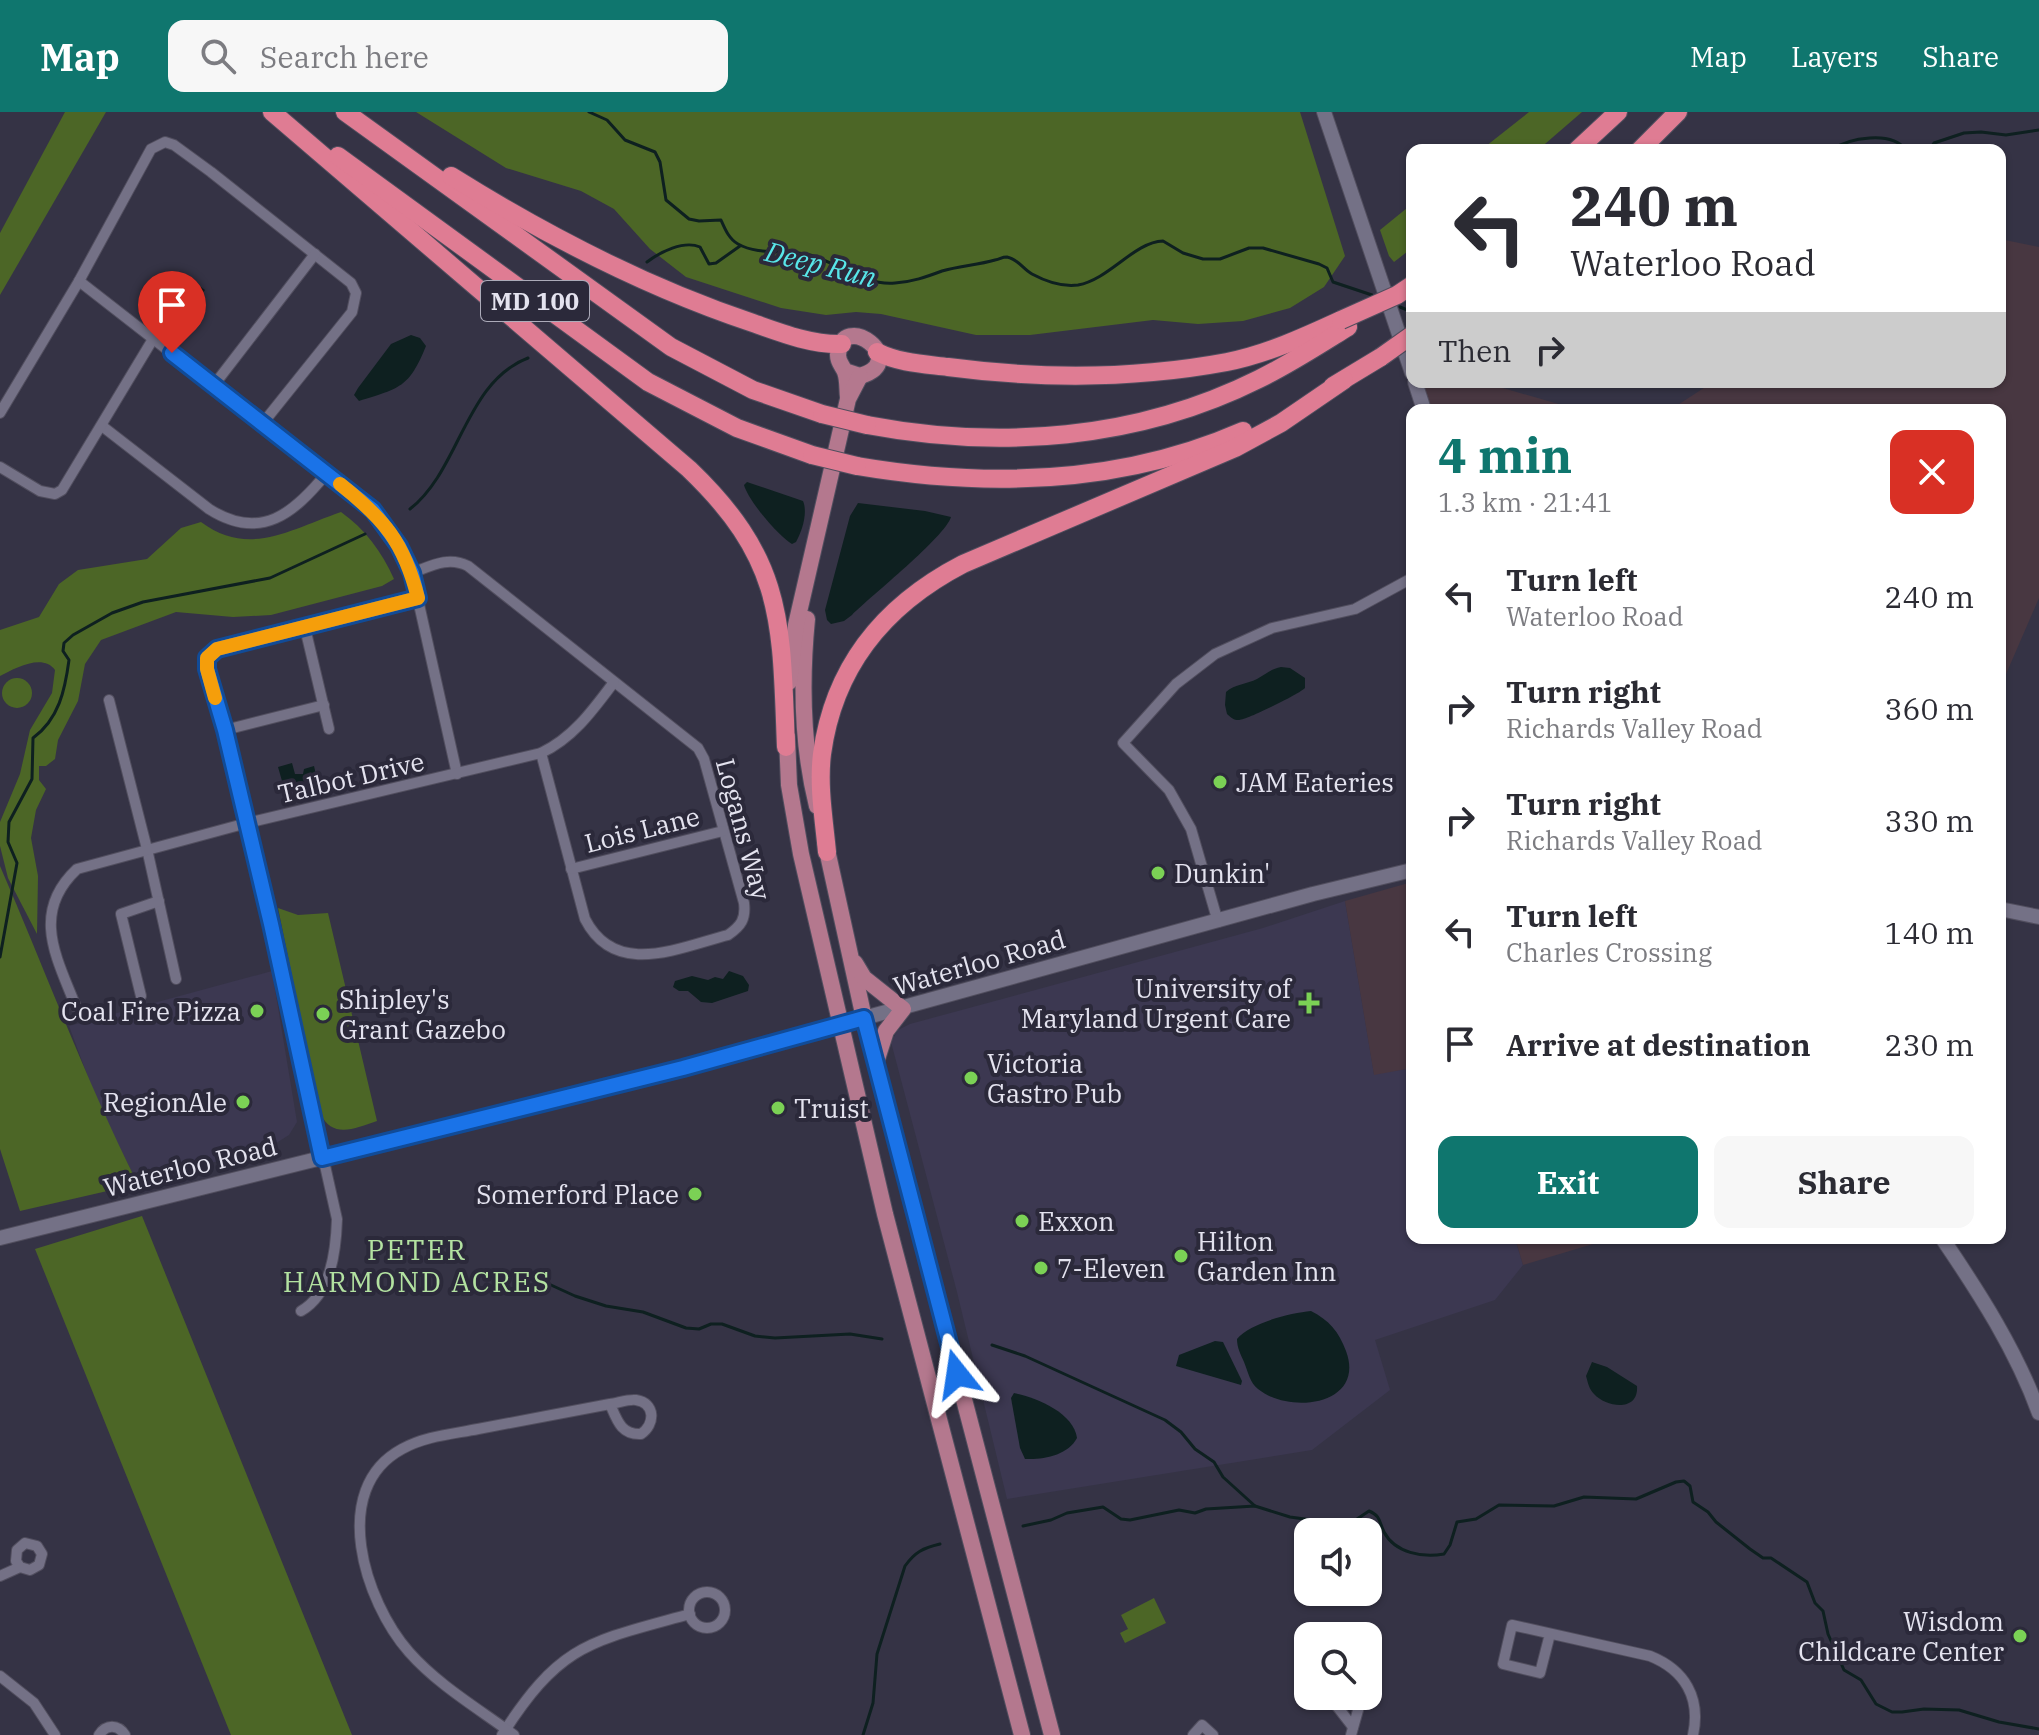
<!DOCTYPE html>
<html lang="en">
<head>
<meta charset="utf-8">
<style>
  :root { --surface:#fff; --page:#f7f7f7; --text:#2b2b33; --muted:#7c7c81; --accent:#0f766e }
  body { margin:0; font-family:"IBM Plex Serif",serif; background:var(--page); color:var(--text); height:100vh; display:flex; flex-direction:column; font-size:30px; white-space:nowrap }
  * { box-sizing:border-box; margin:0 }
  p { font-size:26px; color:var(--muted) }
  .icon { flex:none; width:44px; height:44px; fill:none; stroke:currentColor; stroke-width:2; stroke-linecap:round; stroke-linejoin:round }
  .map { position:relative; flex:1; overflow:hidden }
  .details { position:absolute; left:1406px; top:292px; width:600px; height:840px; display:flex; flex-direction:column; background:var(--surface); border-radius:16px; box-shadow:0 2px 6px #0004 }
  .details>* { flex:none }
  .banner { position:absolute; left:1406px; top:32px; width:600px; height:244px; border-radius:16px; box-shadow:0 2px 6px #0004; background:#fff; color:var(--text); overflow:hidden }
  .tools { position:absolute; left:1294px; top:1406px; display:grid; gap:16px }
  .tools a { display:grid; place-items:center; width:88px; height:88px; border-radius:16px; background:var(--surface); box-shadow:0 2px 6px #0004; font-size:40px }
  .pin { position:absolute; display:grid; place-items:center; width:68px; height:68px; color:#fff; margin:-82px -34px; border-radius:50% 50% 50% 0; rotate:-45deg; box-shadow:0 0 8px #0007 }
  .pin .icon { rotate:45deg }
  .me { position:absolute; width:88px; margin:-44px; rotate:345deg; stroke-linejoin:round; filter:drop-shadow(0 0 6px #0008) }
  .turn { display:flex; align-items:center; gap:28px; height:168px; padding:0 32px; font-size:36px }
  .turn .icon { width:104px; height:104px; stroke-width:2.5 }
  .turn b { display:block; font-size:56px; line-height:68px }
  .then { display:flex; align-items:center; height:76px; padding:0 32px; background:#0003; gap:16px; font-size:30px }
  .round { display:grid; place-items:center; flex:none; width:84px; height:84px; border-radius:16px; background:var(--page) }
  .headline { display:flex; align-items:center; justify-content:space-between; height:136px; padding:0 32px }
  h1 { font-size:48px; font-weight:800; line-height:60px; color:var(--accent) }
  .button { display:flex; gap:16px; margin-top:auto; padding:16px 32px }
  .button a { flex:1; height:92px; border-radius:16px; background:var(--accent); color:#fff; font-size:32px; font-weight:800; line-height:92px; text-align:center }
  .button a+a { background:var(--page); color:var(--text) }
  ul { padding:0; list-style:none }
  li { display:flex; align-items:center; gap:24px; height:112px; padding:0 32px }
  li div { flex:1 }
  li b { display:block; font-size:30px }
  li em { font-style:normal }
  header { display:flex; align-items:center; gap:48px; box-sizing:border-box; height:112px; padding:0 40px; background:var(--accent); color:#fff }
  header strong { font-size:38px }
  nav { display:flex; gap:44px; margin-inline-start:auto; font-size:28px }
  .search { width:560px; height:72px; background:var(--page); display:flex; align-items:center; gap:20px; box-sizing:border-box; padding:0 28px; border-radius:16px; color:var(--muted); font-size:30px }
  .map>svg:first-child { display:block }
  .built { fill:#3c3851 }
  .education { fill:#483741 }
  .green { fill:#4c6626 }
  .water { fill:#0e2020 }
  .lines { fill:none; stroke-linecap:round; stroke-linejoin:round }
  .stream { stroke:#0e2020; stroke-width:3 }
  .street-casing { stroke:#514e5e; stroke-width:12 }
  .secondary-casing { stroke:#514e5e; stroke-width:16 }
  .primary-casing { stroke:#514e5e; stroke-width:18 }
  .highway-casing { stroke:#514e5e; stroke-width:20 }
  .street { stroke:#747186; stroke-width:10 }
  .secondary { stroke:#747186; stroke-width:14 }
  .primary { stroke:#b4788e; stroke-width:16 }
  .highway { stroke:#df7c93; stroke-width:18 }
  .highway-bridge-casing { stroke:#514e5e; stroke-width:20; stroke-linecap:butt }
  .highway-bridge { stroke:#df7c93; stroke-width:18 }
  .route-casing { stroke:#114b97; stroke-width:20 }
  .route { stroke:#1a73e8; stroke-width:14 }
  .slow { stroke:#f59e0b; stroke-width:14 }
  .poi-dot { fill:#7bd155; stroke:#2b293a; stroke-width:3 }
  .labels { text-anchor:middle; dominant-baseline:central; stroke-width:8; stroke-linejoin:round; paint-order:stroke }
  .shield { fill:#2b293a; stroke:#acabb9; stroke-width:2 }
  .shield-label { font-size:24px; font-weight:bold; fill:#e4e3ef }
  .street-label { font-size:26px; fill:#e4e3ef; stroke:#2b293a }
  .poi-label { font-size:26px; fill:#e4e3ef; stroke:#2b293a; text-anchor:start }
  .water-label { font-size:28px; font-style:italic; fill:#58e6e9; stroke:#2b293a }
  .neighbourhood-label { font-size:28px; letter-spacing:2px; fill:#b3e2a1; stroke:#2b293a }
</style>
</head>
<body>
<header>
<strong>Map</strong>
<div class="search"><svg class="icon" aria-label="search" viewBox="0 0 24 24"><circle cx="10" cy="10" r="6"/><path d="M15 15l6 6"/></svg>Search here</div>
<nav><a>Map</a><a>Layers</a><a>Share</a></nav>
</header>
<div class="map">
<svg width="2039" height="1623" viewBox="0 0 2039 1623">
  <rect width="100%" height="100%" fill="#353345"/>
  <g class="built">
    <path d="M1345,789l29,173 38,-6v170h103l8,27 -28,35 -120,40 15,50 -78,60 -305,49 -50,-207 -66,-250 7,-12 12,-6 353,-96z"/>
    <path d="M272,859l25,151 -8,13 -16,10 -135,39 -38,-75 -31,-83z"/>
  </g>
  <g class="education">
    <path d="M2000,127l39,8v351l-39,90v-278h-330l43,-28h287z"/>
    <path d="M1421,270h61l97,28h-148z"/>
    <path d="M1412,770v186l-38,7 -29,-174z"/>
    <path d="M1515,1126h98l-90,27z"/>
  </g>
  <g class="green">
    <path d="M65,0h41l-106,183v-62z"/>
    <path d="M416,0h884l45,144 -21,31 -34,21 -47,13 -45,3 -45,-4 -123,15h-54l-95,-21 -25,-2 -30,3 -45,-7 -95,-31 -36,-28 -36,-40 -33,-18 -75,-23z"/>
    <path d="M1529,0h53l-44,38h-57z"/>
    <path d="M1412,92v44l-18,14 -5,-6 -9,-26z"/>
    <path d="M341,400c24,17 41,40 53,67l-12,7 -111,29 -38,2 -57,-5 -75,28 -16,24 -7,37 -20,39 -3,19 -9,7h-7v14l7,9 -10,21 -5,28 7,38 -1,58 -29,-56 -8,-32v-24l20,-48 10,-44 22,-37 3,-23c-12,-17 -40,-2 -55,6v-46l39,-13 20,-33 19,-14 69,-11 34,-31 20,-6c48,36 90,7 140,-10z"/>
    <circle cx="17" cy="581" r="15"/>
    <path d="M0,754c46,106 86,215 138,318l-118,27 -20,-62z"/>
    <path d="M278,796l20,7 30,-2 49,208c-22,7 -44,19 -57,-8z"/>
    <path d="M142,1104l210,519h-121l-196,-486z"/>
    <path d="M1154,1486l12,25 -41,20 -5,-10 8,-4 -7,-14z"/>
  </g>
  <g class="water">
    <path d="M190,167l15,11 -15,19 -14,-11z"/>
    <path d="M411,223l9,3 6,8c-17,42 -26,42 -67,55l-5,-6 4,-7 33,-44z"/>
    <path d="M747,370l56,19c5,12 -1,30 -7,41l-4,2c-14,-8 -44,-44 -48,-59z"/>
    <path d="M858,391l67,8 26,6c-6,20 -80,79 -99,98l-8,6 -13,3 -4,-4 -2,-10 25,-94z"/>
    <path d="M1281,555l9,1 15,10v10c-4,5 -60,33 -66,32 -6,0 -7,-2 -12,-6l-2,-9 1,-13c9,-8 21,-8 31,-13 9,-5 14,-10 24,-12z"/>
    <path d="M292,651l3,11h8l1,-5 10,-3 3,13 -33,9 -6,-21z"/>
    <path d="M729,859l14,5 6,9 -1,6 -36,12 -11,-1 -13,-11h-9l-6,-4 2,-6 17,-5 16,4 7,-3 8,2z"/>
    <path d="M1311,1199c18,9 28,21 35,40 20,54 -56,64 -88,38 -8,-6 -10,-17 -14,-27 -3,-7 -7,-14 -7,-23 13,-16 53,-26 74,-28z"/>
    <path d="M1215,1229l8,1 19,39 -1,4 -65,-19 3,-11z"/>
    <path d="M1592,1250l15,5 30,19c2,26 -30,22 -43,8 -5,-5 -6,-11 -8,-18z"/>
    <path d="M1014,1281c22,4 60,20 63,45 -9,17 -33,22 -52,21l-5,-11 -9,-50z"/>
  </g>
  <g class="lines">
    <g class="stream">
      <path d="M589,0l18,8 18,20 30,12 5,10 6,38 23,19 10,2 22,-1c4,9 8,19 17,24 21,12 49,5 72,11 28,8 55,31 85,28 17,-1 31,-6 47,-12 17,-5 36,-6 53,-11 6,-1 6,-3 12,-3 11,2 16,12 25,17 13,7 31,13 46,11 32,-6 56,-43 85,-44l20,12 20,6h17l29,-11h14l56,16 8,4 6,14 39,13"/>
      <path d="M1831,38c18,-12 60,-20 75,0"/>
      <path d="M1929,38l5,-7 30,-10 17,-1 25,3 33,-5"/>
      <path d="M647,150c13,-10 37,-22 53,-15l9,17 7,-1 24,-17"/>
      <path d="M1400,195l12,5"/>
      <path d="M410,397c50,-39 55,-127 118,-151"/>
      <path d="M0,845l17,-94 -9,-21 1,-20 23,-43 1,-41c26,-19 32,-48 36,-78l-6,-9 1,-8 9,-8 39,-22 31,-11 127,-24 95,-44"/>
      <path d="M540,1168l35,16 31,10 37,6 43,16 13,1 12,-5h11l33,12 20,2 75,-4 32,5"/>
      <path d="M992,1233l33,11 140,64 16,12 14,17 19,13 9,15 32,29"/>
      <path d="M1023,1414l28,-6 16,-7 36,-6 18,12 9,1 49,-10 16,3 11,-4 49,-3 35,11 58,8 21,-14c12,5 10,11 15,21 11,21 39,26 60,22l6,-9 7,-23 19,-3 23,-14 55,1 30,-9 52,2 40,-17 8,-1 6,5 3,16 15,10 8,10 34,27 13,9h8l36,24 8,21 8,8 5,23 16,36 17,10 15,24 16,8h10l22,-3 35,1 40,12 40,7"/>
      <path d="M863,1623l10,-32 4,-49 28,-88c10,-14 18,-18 35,-22"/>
    </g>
    <g class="street-casing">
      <g id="street">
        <path d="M79,169l72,-132 14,-7 9,3 37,27 140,111 5,10 -4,19 -89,111"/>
        <path d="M214,273l101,-131"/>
        <path d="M0,301l79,-132 294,229 26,36 13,27 45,201"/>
        <path d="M102,314l107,83c52,33 85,4 117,-35"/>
        <path d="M0,355l40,24 15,3 7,-4 91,-151"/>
        <path d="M412,461c19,-7 36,-17 56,-7l230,182 6,11 40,144c2,16 -3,23 -16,32 -50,13 -113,43 -143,-16l-44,-166"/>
        <path d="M305,516l24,101"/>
        <path d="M109,588l38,149 29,130"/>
        <path d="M225,618l99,-25"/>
        <path d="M571,757l152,-38"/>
        <path d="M1218,810l-27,-93 -22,-39 -46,-47 53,-59 39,-30 57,-26 83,-19 57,-31"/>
        <path d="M141,884l-20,-82 38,-13"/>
        <path d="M76,895c-19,-49 -46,-94 1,-138l170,-46 294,-70c32,-15 52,-43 73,-71"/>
        <path d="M301,1199c30,-17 35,-60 36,-92l-86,-383 -26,-106 -18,-61v-11l10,-9 201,-51"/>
        <path d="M0,1464l20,-9 10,3 9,-5 3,-11 -5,-8 -12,-3 -8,7 -1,11 4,6"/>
        <circle cx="707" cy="1498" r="18"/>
        <path d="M1550,1522l-10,39 -37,-9 9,-39 138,31c35,14 51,42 43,79"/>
        <path d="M1368,1551l3,1 -3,10"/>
        <path d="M0,1564l34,27 21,32"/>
        <path d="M1329,1584l24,31"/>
        <path d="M99,1623c7,-11 19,-11 26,0"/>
        <path d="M502,1623c59,-92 87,-93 188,-121"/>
        <path d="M514,1623c-35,-26 -76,-50 -105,-83 -44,-50 -81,-163 -7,-203 23,-13 51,-15 76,-20 44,-8 88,-17 132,-25 8,-1 18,-5 26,-4 20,3 19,25 5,34 -20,1 -24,-14 -31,-30"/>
        <path d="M1193,1623l9,-10 11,10"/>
        <path d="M1351,1623l11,-39"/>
      </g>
    </g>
    <g class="secondary-casing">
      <g id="secondary">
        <path d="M1324,0l88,261"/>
        <path d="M1415,270l9,28"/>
        <path d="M2000,797l39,8"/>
        <path d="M0,1126l683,-170 630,-174 99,-24"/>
        <path d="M1942,1126c38,56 74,112 97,175"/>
      </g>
    </g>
    <g class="primary-casing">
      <g id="primary">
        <path d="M845,259l15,5c52,-15 -19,-68 -22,-21 0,8 5,11 7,17 3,7 2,18 3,25"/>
        <path d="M807,507c-6,61 -5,127 10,187"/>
        <path d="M789,570l7,-57 52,-226 12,-23"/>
        <path d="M787,625l2,48 12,69 84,360 137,521"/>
        <path d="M825,729l39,177 188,717"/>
        <path d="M855,851l9,15 39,31 -17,22 -10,31"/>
      </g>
    </g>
    <g class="highway-casing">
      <g id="highway">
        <path d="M272,0l417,357c96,92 92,153 97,278"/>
        <path d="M345,0l326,235 82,43 69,24"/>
        <path d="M1577,38l41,-38"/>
        <path d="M1640,38l38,-38"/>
        <path d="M338,44l310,226 89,46 75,27"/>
        <path d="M451,64c96,60 194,111 302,147 28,10 59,22 89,21"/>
        <path d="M1397,183l15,-10"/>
        <path d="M877,240c22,11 47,12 71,15 91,12 188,12 279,-5 40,-8 77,-25 114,-42"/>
        <path d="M1333,274l48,-29"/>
        <path d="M867,313c132,25 270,15 392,-46 31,-15 60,-34 89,-52"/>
        <path d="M857,354c130,22 263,19 386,-35"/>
        <path d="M827,740c-3,-32 -9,-66 -5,-98 12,-89 64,-150 141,-190l272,-116 46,-25 63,-43"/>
      </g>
    </g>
    <use href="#street" class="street"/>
    <use href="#secondary" class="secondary"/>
    <use href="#primary" class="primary"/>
    <use href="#highway" class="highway"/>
    <g class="highway-bridge-casing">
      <g id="highway-bridge">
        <path d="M1341,208l56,-25"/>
        <path d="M1381,245l31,-22"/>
        <path d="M822,302l45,11"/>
        <path d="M812,343l45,11"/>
      </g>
    </g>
    <use href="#highway-bridge" class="highway-bridge"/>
  </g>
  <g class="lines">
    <g class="route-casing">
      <path id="route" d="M172,241l201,157 26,36 13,27 6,25 -201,51 -10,9v11l18,61 46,194 51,234 361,-90 181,-50 93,356"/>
    </g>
    <use href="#route" class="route"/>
    <path class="slow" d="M215,586l-8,-29v-11l10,-9 201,-51c-14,-56 -34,-79 -78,-114"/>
  </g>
  <g class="poi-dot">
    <circle cx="1220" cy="670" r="8"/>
    <circle cx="1158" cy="761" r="8"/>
    <path d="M1305 879h8v8h8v8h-8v8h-8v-8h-8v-8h8z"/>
    <circle cx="257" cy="899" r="8"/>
    <circle cx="323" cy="902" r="8"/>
    <circle cx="971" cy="966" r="8"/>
    <circle cx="243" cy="990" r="8"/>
    <circle cx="778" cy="996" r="8"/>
    <circle cx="695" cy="1082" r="8"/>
    <circle cx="1022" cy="1109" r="8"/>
    <circle cx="1181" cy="1144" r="8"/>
    <circle cx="1041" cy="1156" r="8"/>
    <circle cx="2020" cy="1524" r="8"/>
  </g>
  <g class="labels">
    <rect class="shield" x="481" y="169" width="108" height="40" rx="6"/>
    <g class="shield-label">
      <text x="535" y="189">MD 100</text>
    </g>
    <g class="street-label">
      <text transform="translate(351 665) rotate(-13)">Talbot Drive</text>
      <text transform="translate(642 717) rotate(-14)">Lois Lane</text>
      <text transform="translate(744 717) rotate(75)">Logans Way</text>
      <text transform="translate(979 850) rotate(-16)">Waterloo Road</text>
      <text transform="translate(190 1054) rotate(-14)">Waterloo Road</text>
    </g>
    <g class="poi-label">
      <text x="1236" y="670">JAM Eateries</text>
      <text x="1174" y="761">Dunkin'</text>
      <text x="1291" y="876" text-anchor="end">University of<tspan x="1291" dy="30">Maryland Urgent Care</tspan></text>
      <text x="339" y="887">Shipley's<tspan x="339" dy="30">Grant Gazebo</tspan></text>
      <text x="241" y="899" text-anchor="end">Coal Fire Pizza</text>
      <text x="987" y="951">Victoria<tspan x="987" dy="30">Gastro Pub</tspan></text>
      <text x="227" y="990" text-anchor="end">RegionAle</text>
      <text x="794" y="996">Truist</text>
      <text x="679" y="1082" text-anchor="end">Somerford Place</text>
      <text x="1038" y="1109">Exxon</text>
      <text x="1197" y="1129">Hilton<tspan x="1197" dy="30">Garden Inn</tspan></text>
      <text x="1057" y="1156">7-Eleven</text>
      <text x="2004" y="1509" text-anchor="end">Wisdom<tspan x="2004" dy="30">Childcare Center</tspan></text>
    </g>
    <g class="water-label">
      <text transform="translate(821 152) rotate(14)">Deep Run</text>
    </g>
    <g class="neighbourhood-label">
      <text x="417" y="1137">PETER<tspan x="417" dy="32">HARMOND ACRES</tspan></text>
    </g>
  </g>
</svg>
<div class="tools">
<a><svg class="icon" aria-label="sound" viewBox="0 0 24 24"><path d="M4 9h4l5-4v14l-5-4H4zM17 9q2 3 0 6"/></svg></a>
<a><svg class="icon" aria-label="search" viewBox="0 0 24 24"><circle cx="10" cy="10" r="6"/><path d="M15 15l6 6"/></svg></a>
</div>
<div class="pin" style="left:172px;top:241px;background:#d93025"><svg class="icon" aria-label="arrive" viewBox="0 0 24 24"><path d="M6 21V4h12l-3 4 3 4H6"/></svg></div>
<svg class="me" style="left:957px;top:1262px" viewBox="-20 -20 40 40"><path d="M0-17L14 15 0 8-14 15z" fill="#1a73e8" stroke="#fff" stroke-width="4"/></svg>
<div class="banner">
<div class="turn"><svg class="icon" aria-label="left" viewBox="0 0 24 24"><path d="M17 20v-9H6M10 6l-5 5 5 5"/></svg><div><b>240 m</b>Waterloo Road</div></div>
<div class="then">Then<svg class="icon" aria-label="right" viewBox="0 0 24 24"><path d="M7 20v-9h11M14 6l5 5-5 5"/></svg></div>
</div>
<section class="details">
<div class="headline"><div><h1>4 min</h1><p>1.3 km · 21:41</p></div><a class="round" style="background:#d93025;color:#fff"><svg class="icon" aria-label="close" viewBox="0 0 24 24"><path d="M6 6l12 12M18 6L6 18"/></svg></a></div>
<ul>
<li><svg class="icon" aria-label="left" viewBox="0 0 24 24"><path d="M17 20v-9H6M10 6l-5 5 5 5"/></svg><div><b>Turn left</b><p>Waterloo Road</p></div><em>240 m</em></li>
<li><svg class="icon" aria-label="right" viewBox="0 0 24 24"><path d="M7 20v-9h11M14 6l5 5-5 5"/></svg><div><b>Turn right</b><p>Richards Valley Road</p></div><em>360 m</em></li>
<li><svg class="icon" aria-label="right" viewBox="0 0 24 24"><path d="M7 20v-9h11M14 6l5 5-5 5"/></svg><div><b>Turn right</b><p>Richards Valley Road</p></div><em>330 m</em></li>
<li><svg class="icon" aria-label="left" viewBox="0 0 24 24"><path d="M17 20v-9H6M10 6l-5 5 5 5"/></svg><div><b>Turn left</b><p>Charles Crossing</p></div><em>140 m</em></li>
<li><svg class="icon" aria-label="arrive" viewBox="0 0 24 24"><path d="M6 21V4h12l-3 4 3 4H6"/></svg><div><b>Arrive at destination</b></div><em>230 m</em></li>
</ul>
<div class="button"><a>Exit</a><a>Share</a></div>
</section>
</div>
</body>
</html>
